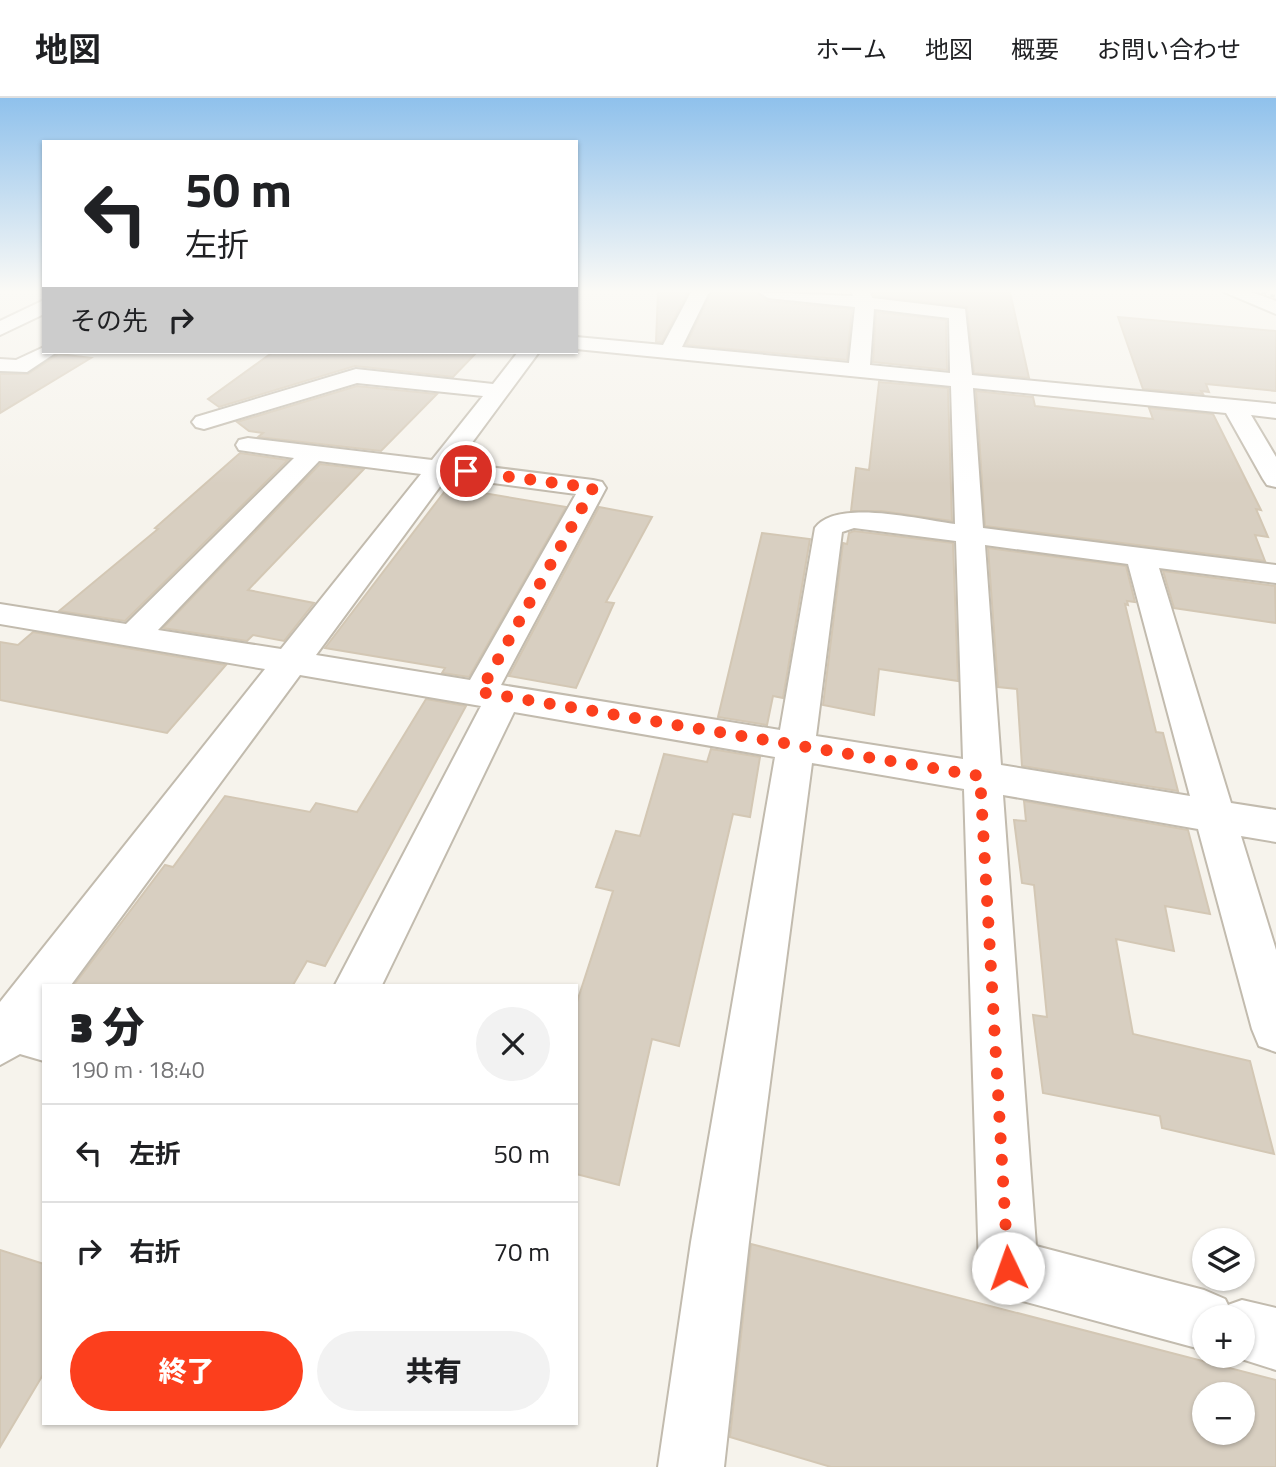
<!DOCTYPE html>
<html lang="ja">
<head>
<meta charset="utf-8">
<style>
  :root { --surface:#fff; --page:#f2f2f2; --text:#202124; --muted:#757577; --line:#e0e0e0; --accent:#fc3f1d }
  body { margin:0; font-family:"Titillium Web","Noto Sans JP",sans-serif; background:var(--page); color:var(--text); height:100vh; display:flex; flex-direction:column; font-size:26px; white-space:nowrap }
  * { box-sizing:border-box; margin:0 }
  p { font-size:23px; color:var(--muted) }
  .icon { flex:none; width:38px; height:38px; fill:none; stroke:currentColor; stroke-width:2; stroke-linecap:round; stroke-linejoin:round }
  .map { position:relative; flex:1; overflow:hidden }
  .panel { position:absolute; left:42px; top:886px; width:536px; height:441px; display:flex; flex-direction:column; background:var(--surface); border-radius:0px; box-shadow:0 2px 5px #0004 }
  .panel>* { flex:none }
  .top-card { position:absolute; left:42px; top:42px; width:536px; height:214px; border-radius:0px; box-shadow:0 2px 5px #0004; background:#fff; color:var(--text); overflow:hidden }
  .buttons { position:absolute; left:1192px; top:1130px; display:grid; gap:14px }
  .buttons a { display:grid; place-items:center; width:63px; height:63px; border-radius:50%; background:var(--surface); box-shadow:0 2px 5px #0004; font-size:35px }
  .pin { position:absolute; display:grid; place-items:center; width:60px; height:60px; color:#fff; margin:-30px; border:4px solid #fff; border-radius:50%; box-shadow:0 2px 7px #0007 }
  .me { position:absolute; width:77px; margin:-38px; rotate:357deg; stroke-linejoin:round; filter:drop-shadow(0 0 5px #0008) }
  .turn { display:flex; align-items:center; gap:24px; height:147px; padding:0 28px; font-size:32px }
  .turn .icon { width:91px; height:91px; stroke-width:2.5 }
  .turn b { display:block; font-size:49px; line-height:60px }
  .then { display:flex; align-items:center; height:66px; padding:0 28px; background:#0003; gap:14px; font-size:26px }
  .round { display:grid; place-items:center; flex:none; width:74px; height:74px; border-radius:37px; background:var(--page) }
  .summary { display:flex; align-items:center; justify-content:space-between; height:119px; padding:0 28px }
  h1 { font-size:42px; font-weight:800; line-height:52px }
  .action { display:flex; gap:14px; margin-top:auto; padding:14px 28px }
  .action a { flex:1; height:80px; border-radius:42px; background:var(--accent); color:#fff; font-size:28px; font-weight:800; line-height:80px; text-align:center }
  .action a+a { background:var(--page); color:var(--text) }
  ul { padding:0; list-style:none }
  li { display:flex; align-items:center; gap:21px; height:98px; padding:0 28px; border-top:2px solid var(--line) }
  li div { flex:1 }
  li b { display:block; font-size:26px }
  li em { font-style:normal }
  header { display:flex; align-items:center; gap:42px; box-sizing:border-box; height:98px; padding:0 35px; background:var(--surface); border-bottom:2px solid var(--line) }
  header strong { font-size:33px }
  nav { display:flex; gap:38px; margin-inline-start:auto; font-size:24px }
  .map>svg:first-child { display:block }
  .building { fill:#d8cfc1; stroke:#d3c7b4; stroke-width:2; fill-rule:evenodd }
  .lines { fill:none; stroke-linecap:round; stroke-linejoin:round }
  .minor-casing { stroke:#c2bbae; stroke-width:4 }
  .minor { fill:#fff; fill-rule:evenodd }
  .rail { stroke:#9a9a9a; stroke-width:2.5; stroke-dasharray:4.5 4.5; stroke-linecap:butt }
  .route { stroke:#fc3f1d; stroke-width:12; stroke-dasharray:0 21.6 }
</style>
</head>
<body>
<header>
<strong>地図</strong>
<nav><a>ホーム</a><a>地図</a><a>概要</a><a>お問い合わせ</a></nav>
</header>
<div class="map">
<svg width="1276" height="1369" viewBox="0 0 1276 1369">
  <rect width="100%" height="100%" fill="#f6f3ec"/>
  <g class="building">
    <path d="M658,194h30l-26,50h-6z"/>
    <path d="M711,194h45l12,9 84,8 -5,51 -161,-15z"/>
    <path d="M873,194h137l19,86 -55,-5 -7,-66 -93,-11z"/>
    <path d="M876,214l70,8 1,50 -74,-8z"/>
    <path d="M1118,219l158,14v60l-70,-7 3,8 -8,-1 2,3 -60,-5z"/>
    <path d="M273,254h204l-24,25 -98,-11 -136,41 -11,-8z"/>
    <path d="M59,256l32,4 -91,55v-39h28z"/>
    <path d="M879,284l69,6 4,133 -71,-10h-30l5,-43 13,2z"/>
    <path d="M357,288l80,8 -56,57 -123,-14 5,-4 -14,-2 -12,-9z"/>
    <path d="M976,293l57,6 2,9 118,13 -4,-11 64,6 48,96 -5,-1 12,28 -13,-2 10,26 -280,-35z"/>
    <path d="M240,355l48,7 -163,161 -66,-10 99,-82 -3,-1z"/>
    <path d="M320,366l44,5 -116,121 66,13 -30,38 -31,-6 -6,6 -84,-13z"/>
    <path d="M448,389l118,20 -97,170 -27,-4 3,-5 -120,-20z"/>
    <path d="M599,409l53,10 -46,85 8,1 -38,85 -67,-12z"/>
    <path d="M854,433l99,12 5,138 -79,-12 -5,46 -51,-10 20,-162 4,1 2,-11z"/>
    <path d="M762,435l48,6 -27,159 -10,-2 -6,29 -49,-8z"/>
    <path d="M988,450l138,18 9,36 -8,-1 1,4 -3,-1 31,128 7,1 15,58 -156,-25 -5,-77 -19,-2z"/>
    <path d="M1163,473l112,15 1,37 -102,-15z"/>
    <path d="M33,534l193,33 -59,68 -167,-33v-58l18,3z"/>
    <path d="M426,601l40,7 -141,260 -18,-5 -14,24h-219l91,-120 8,2 52,-71 85,16 6,-9 41,9z"/>
    <path d="M711,651l49,8 -10,60 -17,-3 -54,232 -27,-7 -33,146 -43,-11v-169l37,-114 -17,-4 20,-56 24,5 24,-82 43,8z"/>
    <path d="M1024,703l164,29 22,84 -45,-8 9,45 -58,-12 17,95 117,27 24,93 -112,-26 -2,-12 -117,-23 -10,-78 14,2 -13,-132 -12,-2 -8,-63 12,1z"/>
    <path d="M751,1146l525,136v87h-445l-101,-30zM1204,1297h38v38h-38z"/>
    <path d="M0,1152l44,14v109l-44,74z"/>
  </g>
  <g class="lines">
    <g class="minor-casing">
      <g id="minor">
        <path d="M691,194h18l-27,55 167,16 6,-56 -87,-9 -9,-6 94,4 -1,-4h18l2,6 93,11 7,66 304,29v14l-25,-3 25,42v30l-9,-2 -4,-6 -37,-66 -253,-25 10,140 293,37v18l-117,-15 72,235 45,7v32l-35,-6 35,114v102l-17,-6 -7,-17 -54,-200 -195,-34 33,451 168,44 21,9 3,6 14,-5 34,8v62l-44,-14h10v-38h-38v32l-196,-53 -21,-8 -8,-21 -15,-479 -152,-26 -63,479 -25,225h-66l33,-225 84,-485 -261,-45 -132,273h-47l146,-279 -181,-31 -229,310h-27v76l-24,-7 -20,11v-63l265,-333 -265,-45v-20l126,20 168,-166 -55,-8 -3,-5 3,-5 9,-2 184,22 51,-64 -126,-13 -153,46 -8,-2 -4,-5 4,-5 160,-48 137,15 25,-32h21l-82,111 136,17 9,2 4,6 -105,197 279,45 35,-202c21,-30 107,-8 140,-4l-4,-138 -375,-37v-12l87,8zM874,211l75,9 1,55 -80,-8zM319,363l102,13 -140,175 -123,-19zM447,379l129,17 -106,186 -154,-25zM854,430l102,13 7,218 -147,-23 26,-204zM985,447l143,19 62,232 -189,-31z"/>
        <path d="M1224,194h27l25,9v13z"/>
        <path d="M44,202v14l-44,21v-14z"/>
        <path d="M44,249v5h13l-30,20 -27,-1v-12l16,1z"/>
      </g>
    </g>
    <use href="#minor" class="minor"/>
    <path class="rail" d="M1262,194l14,5"/>
  </g>
  <linearGradient id="sky" x2="0" y2="1"><stop stop-color="#8fc1ec"/><stop offset="0.5" stop-color="#fbfaf6"/><stop offset="1" stop-color="#fbfaf6" stop-opacity="0"/></linearGradient>
  <rect width="1276" height="386" fill="url(#sky)"/>
  <g class="lines">
    <path class="route" d="M466,373l127,17 -113,204 500,84 28,492"/>
  </g>
</svg>
<div class="buttons">
<a><svg class="icon" aria-label="layers" viewBox="0 0 24 24"><path d="M12 4l9 5-9 5-9-5zM3 14l9 5 9-5"/></svg></a>
<a>+</a>
<a>−</a>
</div>
<div class="pin" style="left:466px;top:373px;background:#d93025"><svg class="icon" aria-label="arrive" viewBox="0 0 24 24"><path d="M6 21V4h12l-3 4 3 4H6"/></svg></div>
<svg class="me" style="left:1008px;top:1170px" viewBox="-20 -20 40 40"><circle r="19" fill="#fff"/><path d="M0-13L10 11 0 6-10 11z" fill="#fc3f1d"/></svg>
<div class="top-card">
<div class="turn"><svg class="icon" aria-label="left" viewBox="0 0 24 24"><path d="M17 20v-9H6M10 6l-5 5 5 5"/></svg><div><b>50 m</b>左折</div></div>
<div class="then">その先<svg class="icon" aria-label="right" viewBox="0 0 24 24"><path d="M7 20v-9h11M14 6l5 5-5 5"/></svg></div>
</div>
<section class="panel">
<div class="summary"><div><h1>3 分</h1><p>190 m · 18:40</p></div><a class="round"><svg class="icon" aria-label="close" viewBox="0 0 24 24"><path d="M6 6l12 12M18 6L6 18"/></svg></a></div>
<ul>
<li><svg class="icon" aria-label="left" viewBox="0 0 24 24"><path d="M17 20v-9H6M10 6l-5 5 5 5"/></svg><div><b>左折</b></div><em>50 m</em></li>
<li><svg class="icon" aria-label="right" viewBox="0 0 24 24"><path d="M7 20v-9h11M14 6l5 5-5 5"/></svg><div><b>右折</b></div><em>70 m</em></li>
</ul>
<div class="action"><a>終了</a><a>共有</a></div>
</section>
</div>
</body>
</html>
